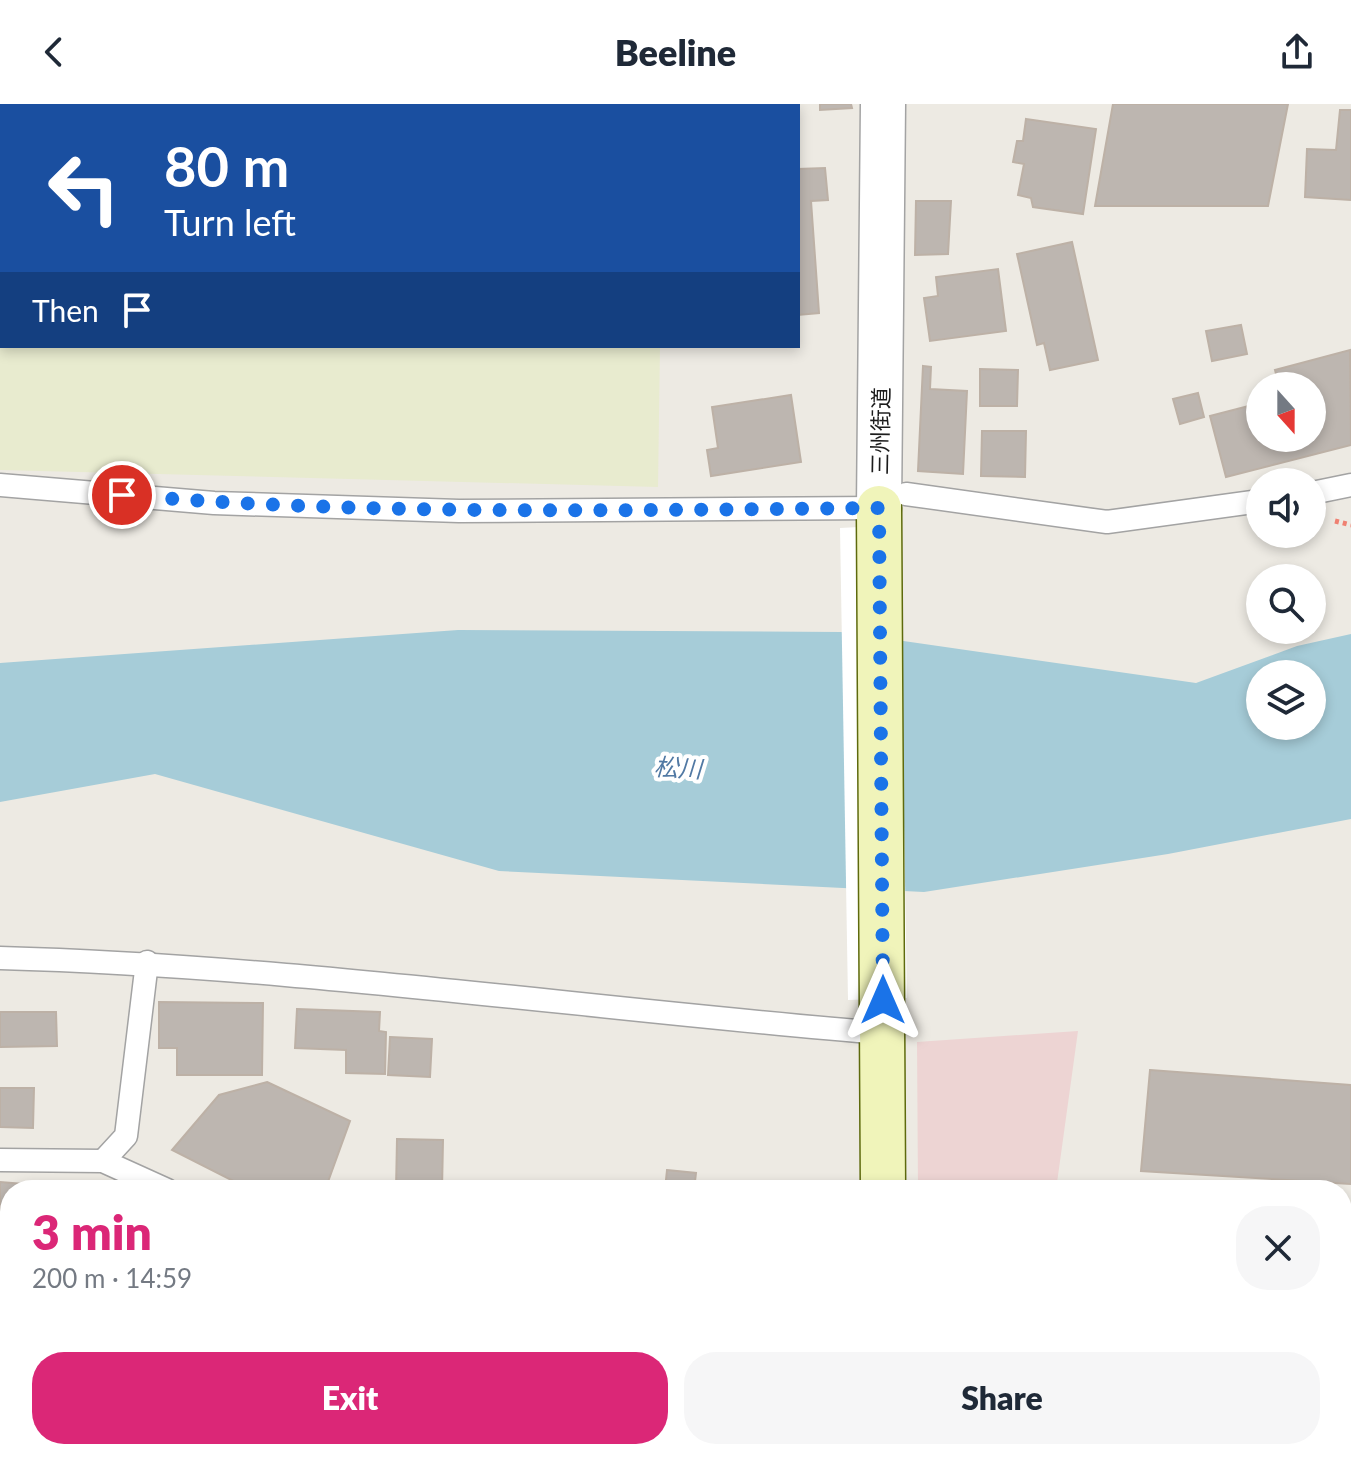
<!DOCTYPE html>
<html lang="en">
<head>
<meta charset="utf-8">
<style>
  :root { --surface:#fff; --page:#f6f6f7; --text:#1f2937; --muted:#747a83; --accent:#db2777 }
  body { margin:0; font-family:Lato,"Noto Sans JP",sans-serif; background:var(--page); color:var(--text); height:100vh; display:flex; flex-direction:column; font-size:30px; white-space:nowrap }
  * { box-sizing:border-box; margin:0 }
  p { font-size:26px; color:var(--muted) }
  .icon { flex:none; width:44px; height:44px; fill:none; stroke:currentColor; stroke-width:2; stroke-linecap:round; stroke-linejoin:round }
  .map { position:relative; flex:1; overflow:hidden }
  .sheet { position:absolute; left:0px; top:1076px; width:1352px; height:280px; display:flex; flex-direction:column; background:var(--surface); border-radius:32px 32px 0 0; box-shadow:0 4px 12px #0003 }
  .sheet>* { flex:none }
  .hud { position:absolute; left:0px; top:0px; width:800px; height:244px; box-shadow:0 4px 12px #0003; background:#1a4fa0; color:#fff; overflow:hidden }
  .needle { width:52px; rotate:159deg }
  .controls { position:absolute; left:1246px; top:268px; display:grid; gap:16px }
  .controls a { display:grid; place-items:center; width:80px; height:80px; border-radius:50%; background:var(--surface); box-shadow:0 4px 12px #0003; font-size:40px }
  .pin { position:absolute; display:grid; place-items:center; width:68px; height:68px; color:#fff; margin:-34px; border:4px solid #fff; border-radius:50%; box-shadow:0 2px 8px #0007 }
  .me { position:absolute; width:88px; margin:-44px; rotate:0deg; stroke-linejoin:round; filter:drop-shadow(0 0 6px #0008) }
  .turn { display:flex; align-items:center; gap:28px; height:168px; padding:0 32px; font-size:36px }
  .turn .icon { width:104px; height:104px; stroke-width:2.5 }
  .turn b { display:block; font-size:56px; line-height:68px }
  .then { display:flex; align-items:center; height:76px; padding:0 32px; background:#0003; gap:16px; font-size:30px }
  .round { display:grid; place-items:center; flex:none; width:84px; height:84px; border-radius:32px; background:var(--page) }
  .summary { display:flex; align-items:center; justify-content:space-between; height:136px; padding:0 32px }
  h1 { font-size:48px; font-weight:800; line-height:60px; color:var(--accent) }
  .action { display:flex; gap:16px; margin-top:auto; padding:16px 32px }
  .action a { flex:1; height:92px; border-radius:32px; background:var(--accent); color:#fff; font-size:32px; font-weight:800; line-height:92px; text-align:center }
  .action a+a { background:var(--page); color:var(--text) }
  header { display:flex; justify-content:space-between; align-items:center; height:104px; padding:0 32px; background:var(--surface); font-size:36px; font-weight:800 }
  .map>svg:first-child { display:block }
  .commercial { fill:#edd4d3 }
  .industrial { fill:#e5d5e2 }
  .farmland { fill:#e8ebcf }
  .water { fill:#a6ccd8; fill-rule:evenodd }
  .pier { fill:#fff }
  .building { fill:#bdb6b0; stroke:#bdb1a6; stroke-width:2 }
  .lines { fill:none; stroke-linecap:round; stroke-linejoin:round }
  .lane-casing { stroke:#a3a3a3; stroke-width:25 }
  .street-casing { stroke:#a3a3a3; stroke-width:47 }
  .secondary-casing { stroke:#5e6a0d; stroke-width:47 }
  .highway-casing { stroke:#ca3163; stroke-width:47 }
  .path { stroke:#ef8172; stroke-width:5; stroke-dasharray:4 4; stroke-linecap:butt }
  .lane { stroke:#fff; stroke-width:22 }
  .street { stroke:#fff; stroke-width:44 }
  .secondary { stroke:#f0f4ba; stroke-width:44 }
  .highway { stroke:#df909d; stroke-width:44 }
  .route { stroke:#1a73e8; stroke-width:14; stroke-dasharray:0 25.2 }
  .labels { text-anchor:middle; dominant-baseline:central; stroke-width:8; stroke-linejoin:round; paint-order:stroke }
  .street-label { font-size:22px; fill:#1c1c1c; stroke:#fff }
  .water-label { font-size:24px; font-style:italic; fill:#5179a4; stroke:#fff }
</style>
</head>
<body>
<header><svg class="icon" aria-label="back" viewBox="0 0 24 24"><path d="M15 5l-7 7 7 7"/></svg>Beeline<svg class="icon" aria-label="share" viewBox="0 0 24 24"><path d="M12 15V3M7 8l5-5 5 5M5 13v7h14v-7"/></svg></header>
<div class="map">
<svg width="1351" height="1356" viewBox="0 0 1351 1356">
  <rect width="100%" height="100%" fill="#edeae3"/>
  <path class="commercial" d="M1078,927l-22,159h-138l-1,-148z"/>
  <path class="industrial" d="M1350,1107h1v115l-9,-1z"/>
  <g class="farmland">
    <path d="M46,0h419l1,2h-449z"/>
    <path d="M0,3l2,239h658l-2,141 -658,-17z"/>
  </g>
  <path class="water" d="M458,526l383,2 355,51 101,-37 54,-12v185l-183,35 -244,38 -425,-21 -344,-97 -155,28v-139zM1260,570h52v52h-52z"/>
  <path class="pier" d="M879,422l20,2 8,470 -59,2 -8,-472z"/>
  <g class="building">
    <path d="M820,0h31l1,4 -32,2z"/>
    <path d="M1113,0h175l-20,102h-173z"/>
    <path d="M1340,6h11v90l-46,-3 2,-48 29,1z"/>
    <path d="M1026,15l70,10 -13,85 -50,-7 -2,-9 -13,-3 6,-31 -11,-2 4,-21h6z"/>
    <path d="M825,64l3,32 -17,1 8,112 -21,2v-146z"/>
    <path d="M916,97h35l-3,53 -33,1z"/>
    <path d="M1072,138l26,118 -48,10 -6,-27 -7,2 -20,-91z"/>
    <path d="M998,165l8,62 -76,10 -6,-43 14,-2 -2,-19z"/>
    <path d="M1241,221l6,29 -35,7 -6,-30z"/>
    <path d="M1350,246l1,95 -125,32 -16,-61 50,-13v35h52v-52h-33l-4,-16z"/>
    <path d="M923,262l8,1 -1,22 37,2 -4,83 -45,-3z"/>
    <path d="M980,265l38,1 -1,36h-37z"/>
    <path d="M1198,289l6,24 -24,7 -7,-25z"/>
    <path d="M791,291l10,67 -90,14 -4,-26 11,-2 -6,-41z"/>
    <path d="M982,327h44l-1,46 -44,-1z"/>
    <path d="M159,898l104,1 -1,72h-85v-27h-18z"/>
    <path d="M297,905l83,3 -1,19 7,1 -1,42 -39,-1v-23l-51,-2z"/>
    <path d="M0,908h56l1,34 -57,1z"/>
    <path d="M390,933l42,2 -2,38 -42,-2z"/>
    <path d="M1150,966l201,15v99l-210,-13z"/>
    <path d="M267,978l83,39 -25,69h-74l-79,-40 47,-55z"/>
    <path d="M0,984h34l-1,40 -33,-1z"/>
    <path d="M397,1035l46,1 -1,50h-46z"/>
    <path d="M667,1066l29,3 -2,17h-29z"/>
    <path d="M0,1078l61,5 -51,3 -3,119 -7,-1z"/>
    <path d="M970,1080l71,3v3h-71z"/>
  </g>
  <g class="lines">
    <g class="lane-casing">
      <g id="lane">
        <path d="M0,381l214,18 245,8 420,-3"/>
        <path d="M1312,389l39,-8"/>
        <path d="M906,390l201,28 153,-21"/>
        <path d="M0,854c295,8 587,51 881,75"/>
        <path d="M0,1056l103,1 64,29"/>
        <path d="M103,1057l23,-25 21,-174"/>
      </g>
    </g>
    <g class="street-casing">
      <path id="street" d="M879,404l4,-404"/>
    </g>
    <g class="secondary-casing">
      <path id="secondary" d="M879,404l4,682"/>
    </g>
    <g class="highway-casing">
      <g id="highway">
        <path d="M0,1315h10"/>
        <path d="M1342,1318h9"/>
      </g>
    </g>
    <path class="path" d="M1335,417l16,4"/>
    <use href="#lane" class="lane"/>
    <use href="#street" class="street"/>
    <use href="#secondary" class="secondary"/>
    <use href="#highway" class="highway"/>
  </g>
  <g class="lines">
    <path class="route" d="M122,391c252,21 505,15 757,13l4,492"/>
  </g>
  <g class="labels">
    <g class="street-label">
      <text transform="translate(880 327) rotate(-89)">三州街道</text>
    </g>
    <g class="water-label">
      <text transform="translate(678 663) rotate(3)">松川</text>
    </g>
  </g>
</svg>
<div class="controls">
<a><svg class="needle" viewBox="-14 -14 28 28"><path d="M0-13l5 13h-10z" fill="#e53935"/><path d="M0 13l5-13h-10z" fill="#747a83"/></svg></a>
<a><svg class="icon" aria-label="sound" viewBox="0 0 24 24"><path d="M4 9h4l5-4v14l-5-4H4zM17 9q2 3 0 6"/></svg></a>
<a><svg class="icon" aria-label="search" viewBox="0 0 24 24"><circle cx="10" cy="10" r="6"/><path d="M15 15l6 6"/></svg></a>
<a><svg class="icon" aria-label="layers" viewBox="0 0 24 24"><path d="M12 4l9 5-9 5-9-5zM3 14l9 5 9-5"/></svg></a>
</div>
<div class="pin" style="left:122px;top:391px;background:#d93025"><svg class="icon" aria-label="arrive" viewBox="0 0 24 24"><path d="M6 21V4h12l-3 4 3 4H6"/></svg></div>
<svg class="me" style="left:883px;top:896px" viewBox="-20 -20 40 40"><path d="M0-17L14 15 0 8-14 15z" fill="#1a73e8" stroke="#fff" stroke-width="4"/></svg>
<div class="hud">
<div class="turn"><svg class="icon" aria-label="left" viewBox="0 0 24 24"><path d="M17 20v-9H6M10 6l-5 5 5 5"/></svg><div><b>80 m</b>Turn left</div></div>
<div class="then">Then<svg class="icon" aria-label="arrive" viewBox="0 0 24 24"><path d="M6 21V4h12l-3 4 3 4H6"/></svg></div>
</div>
<section class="sheet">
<div class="summary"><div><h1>3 min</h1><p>200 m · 14:59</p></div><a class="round"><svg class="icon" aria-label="close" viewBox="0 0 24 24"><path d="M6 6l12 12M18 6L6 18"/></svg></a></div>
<div class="action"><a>Exit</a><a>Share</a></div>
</section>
</div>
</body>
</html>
